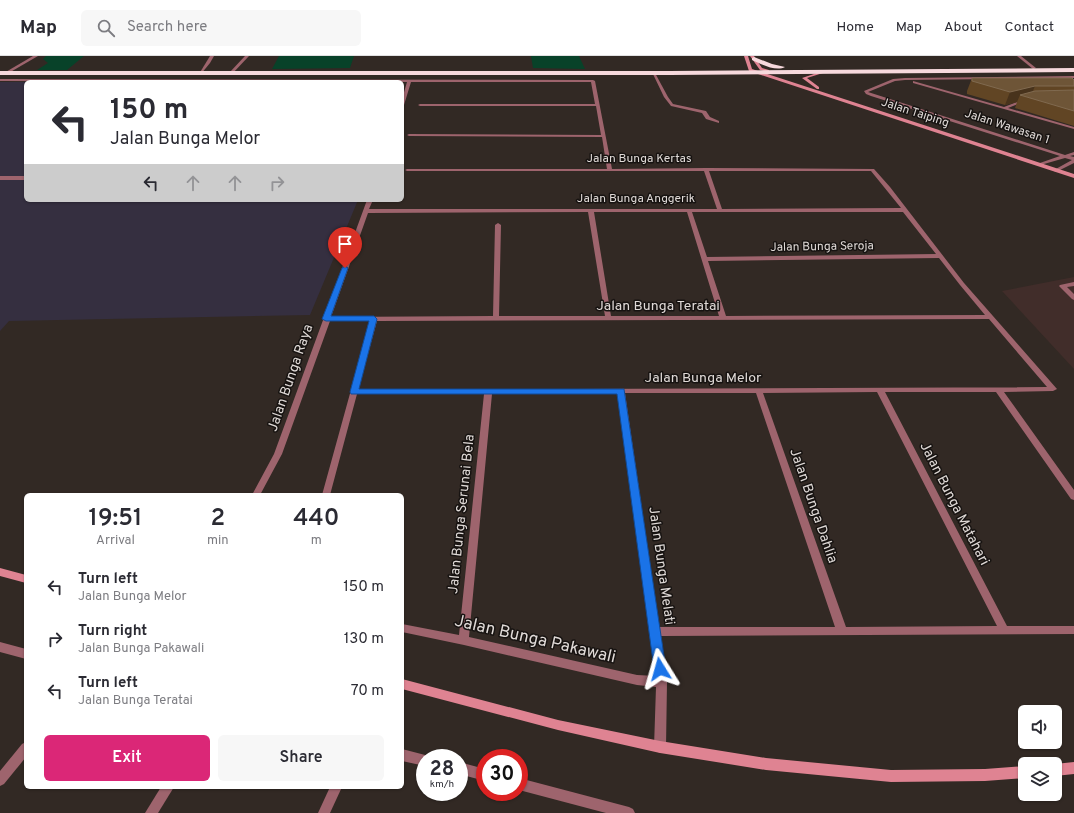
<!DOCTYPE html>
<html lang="en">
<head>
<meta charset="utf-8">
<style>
  :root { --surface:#fff; --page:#f7f7f7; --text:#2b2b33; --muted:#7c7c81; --line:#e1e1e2; --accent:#db2777 }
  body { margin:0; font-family:Overpass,sans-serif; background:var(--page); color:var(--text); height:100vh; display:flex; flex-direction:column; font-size:15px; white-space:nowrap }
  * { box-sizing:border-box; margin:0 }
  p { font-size:13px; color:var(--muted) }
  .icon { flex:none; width:22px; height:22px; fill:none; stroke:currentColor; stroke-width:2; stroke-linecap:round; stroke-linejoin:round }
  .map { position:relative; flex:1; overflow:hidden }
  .details { position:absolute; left:24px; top:437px; width:380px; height:296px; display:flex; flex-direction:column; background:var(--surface); border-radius:6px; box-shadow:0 1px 3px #0004 }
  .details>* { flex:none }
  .guide { position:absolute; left:24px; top:24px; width:380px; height:122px; border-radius:6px; box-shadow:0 1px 3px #0004; background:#fff; color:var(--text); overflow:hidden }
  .buttons { position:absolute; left:1018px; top:649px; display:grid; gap:8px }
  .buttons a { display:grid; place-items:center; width:44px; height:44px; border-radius:6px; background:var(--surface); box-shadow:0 1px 3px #0004; font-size:20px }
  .speed { position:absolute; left:416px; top:693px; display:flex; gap:8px; font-size:20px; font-weight:700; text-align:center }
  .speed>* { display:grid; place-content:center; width:52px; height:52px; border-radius:50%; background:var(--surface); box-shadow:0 1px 3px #0004; line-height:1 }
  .speed small { font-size:10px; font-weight:400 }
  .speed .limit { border:6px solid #d22; background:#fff; color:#111 }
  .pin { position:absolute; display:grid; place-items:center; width:34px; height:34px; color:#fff; margin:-41px -17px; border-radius:50% 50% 50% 0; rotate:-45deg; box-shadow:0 0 4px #0007 }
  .pin .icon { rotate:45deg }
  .me { position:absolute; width:44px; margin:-22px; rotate:352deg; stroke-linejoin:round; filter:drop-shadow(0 0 3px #0008) }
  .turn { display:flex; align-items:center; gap:14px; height:84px; padding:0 20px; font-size:18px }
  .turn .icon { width:52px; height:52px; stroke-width:2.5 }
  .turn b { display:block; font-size:28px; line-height:34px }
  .lanes { display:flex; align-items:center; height:38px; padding:0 20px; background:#0003; justify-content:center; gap:20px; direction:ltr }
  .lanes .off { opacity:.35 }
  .eta { display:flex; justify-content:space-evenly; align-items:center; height:68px; text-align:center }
  .eta b { font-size:24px; font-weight:600; line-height:28px }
  .button { display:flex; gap:8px; margin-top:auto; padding:8px 20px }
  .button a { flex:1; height:46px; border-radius:6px; background:var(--accent); color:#fff; font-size:16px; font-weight:600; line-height:46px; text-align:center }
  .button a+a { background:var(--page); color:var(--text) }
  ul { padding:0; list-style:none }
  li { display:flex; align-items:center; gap:12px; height:52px; padding:0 20px }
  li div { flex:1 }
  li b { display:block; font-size:15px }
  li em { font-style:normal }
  header { display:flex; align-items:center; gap:24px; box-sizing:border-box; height:56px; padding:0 20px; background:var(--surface); border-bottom:1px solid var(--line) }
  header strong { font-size:19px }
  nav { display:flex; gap:22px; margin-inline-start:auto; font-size:14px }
  .search { width:280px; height:36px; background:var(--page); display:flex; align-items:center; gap:10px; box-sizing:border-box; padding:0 14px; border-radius:6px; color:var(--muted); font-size:15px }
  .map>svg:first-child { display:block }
  .commercial { fill:#412d2a }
  .industrial { fill:#352f40 }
  .green { fill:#084229 }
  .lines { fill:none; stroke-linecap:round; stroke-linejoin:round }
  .street { fill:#9e646d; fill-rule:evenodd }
  .secondary { fill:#df8392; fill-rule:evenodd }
  .highway { fill:#f7d9dd; fill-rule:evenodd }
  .wall { fill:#614524 }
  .shaded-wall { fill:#48331c }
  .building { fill:#6e5537; stroke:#806a50 }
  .route { fill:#1a73e8; stroke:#114b97 }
  .labels { text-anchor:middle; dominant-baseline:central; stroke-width:3; stroke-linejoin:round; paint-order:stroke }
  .far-street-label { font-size:12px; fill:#e0dad7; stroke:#171311 }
  .street-label { font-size:14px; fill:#e0dad7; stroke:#171311 }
  .near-street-label { font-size:17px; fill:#e0dad7; stroke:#171311 }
</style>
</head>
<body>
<header>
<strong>Map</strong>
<div class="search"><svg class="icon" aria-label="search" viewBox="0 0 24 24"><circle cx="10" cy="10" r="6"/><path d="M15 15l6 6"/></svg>Search here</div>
<nav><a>Home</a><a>Map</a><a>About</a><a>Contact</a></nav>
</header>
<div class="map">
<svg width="1074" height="757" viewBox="0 0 1074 757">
  <rect width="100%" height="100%" fill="#322924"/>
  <path class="commercial" d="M1074,221v92l-72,-78z"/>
  <path class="industrial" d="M0,26h94h-68v118h332l-48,115 -301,6 -9,10z"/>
  <g class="green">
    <path d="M46,0h38l-17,14h-30l11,-7 -5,-4z"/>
    <path d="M279,0h75l-4,12 -78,1z"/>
    <path d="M531,0h48l6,13 -52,-1z"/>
  </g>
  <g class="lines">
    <g class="street">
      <path d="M33,0h5l-31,18 -3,-1z"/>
      <path d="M210,0h4l-4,7 -9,11h-2z"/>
      <path d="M245,0h4l-17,18h-2v-2z"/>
      <path d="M1017,0h4l15,12 -3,1z"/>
      <path d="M652,16l3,1 13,24 5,7 33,7 4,6 9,4v2l-13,-4 -4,-6 -31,-7 -7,-9z"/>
      <path d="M1074,20v2l-169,2 -10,1 -27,11 197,63 9,-3v3l-4,1 4,1v6l-18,9 -2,-1v-1l18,-10 -7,-2 -28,8v-2l23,-8 -189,-60 -5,-2 -2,-3 29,-12 12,-1z"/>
      <path d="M0,23l593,1 2,1 17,88 94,-1 168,1 16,18 74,96 93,106 -4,2 -49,1 70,98v10l-3,-1 -75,-107h-111l122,234h67v8l-413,2 6,46 -1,65 -2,4 -4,2 -4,-2 -2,-4 2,-60 -19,-2 -173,-40 -62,-13v-8l57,11 25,-241h-127l-27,101h-8l48,-174h-40l-48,133 -22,41h-8l22,-41 93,-254h6l-4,9h348l-13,-38h-297l-2,-1 2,-1h200l-5,-32 -193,-1 -2,-1 2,-1 192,1 -5,-29h-176l-2,-1 2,-1h175l-4,-22h-180l-7,23 -2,1v-7l5,-17 -407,-1zM709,115h162l30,37 -179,1zM588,156l17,104h-106l2,-91 -3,-2 -3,2 -2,91 -162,1 37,-104zM594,156h93l32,104h-108zM692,156h211l33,42 -229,3zM939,202l21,27 25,30 -259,1 -18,-55zM989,263l58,68 -689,3 19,-69zM877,336l120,234 -151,1 -83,-234zM618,337l38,283 -19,-1 -168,-38 23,-243zM625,337h131l79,234h-176z"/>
      <path d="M913,25l91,26 13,-5 12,-1v2l-11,1 -10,4 66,19v2l-161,-46z"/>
      <rect x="0" y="120" width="26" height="4"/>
      <path d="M1074,226v4l-7,1 7,7v6l-2,-1 -13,-13 1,-1z"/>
      <path d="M0,586l26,7v10l-26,-7z"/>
      <path d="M26,686v15l-22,27 -4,2v-15l22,-27z"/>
      <path d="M402,693l27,7 1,2h-5v8l-23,-5z"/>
      <path d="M459,706l26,7v12l-26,-7z"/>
      <path d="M519,722l110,29 4,2 2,4h-29l-87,-23z"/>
      <path d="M161,731h13l-16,26h-13z"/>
      <path d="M330,731h12l-12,26h-12z"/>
    </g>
    <g class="secondary">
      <path d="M744,0h4l4,13 322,105v4l-325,-107z"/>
      <path d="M750,0h4l8,12 7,2v2l-9,-2z"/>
      <path d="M823,15l3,1 -19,6 12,9v2h-2l-15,-11z"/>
      <path d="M0,512l26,7v8l-26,-7z"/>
      <path d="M402,623l156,41 102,21 106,17 125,12 94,-1 40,-3v12l-40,3 -94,1 -125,-12 -106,-17 -102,-23 -156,-41z"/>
      <path d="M1074,706v12l-19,2v-12z"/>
    </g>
    <g class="highway">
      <path d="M754,1l18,7 13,3c-9,5 -24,-3 -33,-7v-2z"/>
      <path d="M1074,12v4l-404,3h-670v-4h670z"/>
    </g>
  </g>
  <path class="wall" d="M972,22l102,2v46l-59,-18 2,-6 -12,3 -38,-11v-3z"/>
  <path class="shaded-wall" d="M1035,30l-5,12 -10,-3 -3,7 -12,3 5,-13z"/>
  <g class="building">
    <path d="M972,22h100l2,2v6h-39l-25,6 -38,-11z"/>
    <path d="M1074,34v21l-54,-16 15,-4z"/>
  </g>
  <path class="route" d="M345,210l3,2 -17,48h43l3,3 -18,70h265l42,280 -2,4 -4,2 -4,-2 -2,-4 -37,-275h-266l-1,-2 19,-71h-43l-4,-2 20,-51z"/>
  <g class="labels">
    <g class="far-street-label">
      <text transform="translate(915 57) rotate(18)">Jalan Taiping</text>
      <text transform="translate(1007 71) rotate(18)">Jalan Wawasan 1</text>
      <text x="639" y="103">Jalan Bunga Kertas</text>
      <text x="636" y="143">Jalan Bunga Anggerik</text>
      <text transform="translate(822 191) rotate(-1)">Jalan Bunga Seroja</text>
    </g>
    <g class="street-label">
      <text x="658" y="250">Jalan Bunga Teratai</text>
      <text transform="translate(291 322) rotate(-71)">Jalan Bunga Raya</text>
      <text x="703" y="322">Jalan Bunga Melor</text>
      <text transform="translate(954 448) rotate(63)">Jalan Bunga Matahari</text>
      <text transform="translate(813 450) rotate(71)">Jalan Bunga Dahlia</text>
      <text transform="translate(462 458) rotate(-84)">Jalan Bunga Serunai Bela</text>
      <text transform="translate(661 510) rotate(82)">Jalan Bunga Melati</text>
    </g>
    <g class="near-street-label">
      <text transform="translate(535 584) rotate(13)">Jalan Bunga Pakawali</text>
    </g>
  </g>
</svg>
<div class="buttons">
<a><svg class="icon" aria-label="sound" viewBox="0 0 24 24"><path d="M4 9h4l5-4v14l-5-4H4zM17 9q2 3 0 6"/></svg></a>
<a><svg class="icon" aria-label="layers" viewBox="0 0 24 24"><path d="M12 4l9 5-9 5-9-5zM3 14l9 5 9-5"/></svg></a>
</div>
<div class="speed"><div>28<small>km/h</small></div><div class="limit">30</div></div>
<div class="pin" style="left:345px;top:212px;background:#d93025"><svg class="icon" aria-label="arrive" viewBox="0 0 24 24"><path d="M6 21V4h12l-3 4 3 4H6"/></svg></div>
<svg class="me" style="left:660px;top:613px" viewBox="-20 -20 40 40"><path d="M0-17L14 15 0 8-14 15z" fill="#1a73e8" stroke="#fff" stroke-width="4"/></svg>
<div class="guide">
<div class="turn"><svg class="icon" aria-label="left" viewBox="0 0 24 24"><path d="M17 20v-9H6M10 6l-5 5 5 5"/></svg><div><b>150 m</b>Jalan Bunga Melor</div></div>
<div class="lanes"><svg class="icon" aria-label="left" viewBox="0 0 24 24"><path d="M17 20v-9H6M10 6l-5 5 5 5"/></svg><svg class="icon off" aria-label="ahead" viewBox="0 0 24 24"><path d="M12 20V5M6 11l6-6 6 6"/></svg><svg class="icon off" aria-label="ahead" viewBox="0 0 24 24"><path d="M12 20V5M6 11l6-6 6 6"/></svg><svg class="icon off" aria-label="right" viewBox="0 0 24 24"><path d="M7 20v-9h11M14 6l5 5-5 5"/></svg></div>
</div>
<section class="details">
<div class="eta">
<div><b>19:51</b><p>Arrival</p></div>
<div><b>2</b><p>min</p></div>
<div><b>440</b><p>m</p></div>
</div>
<ul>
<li><svg class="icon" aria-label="left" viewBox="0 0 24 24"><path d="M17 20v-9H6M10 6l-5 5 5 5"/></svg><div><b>Turn left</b><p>Jalan Bunga Melor</p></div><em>150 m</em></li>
<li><svg class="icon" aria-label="right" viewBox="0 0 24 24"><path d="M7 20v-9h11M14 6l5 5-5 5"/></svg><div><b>Turn right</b><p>Jalan Bunga Pakawali</p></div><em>130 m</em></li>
<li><svg class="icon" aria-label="left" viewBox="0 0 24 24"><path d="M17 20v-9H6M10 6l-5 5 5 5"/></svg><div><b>Turn left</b><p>Jalan Bunga Teratai</p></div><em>70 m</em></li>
</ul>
<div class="button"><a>Exit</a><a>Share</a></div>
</section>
</div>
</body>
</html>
